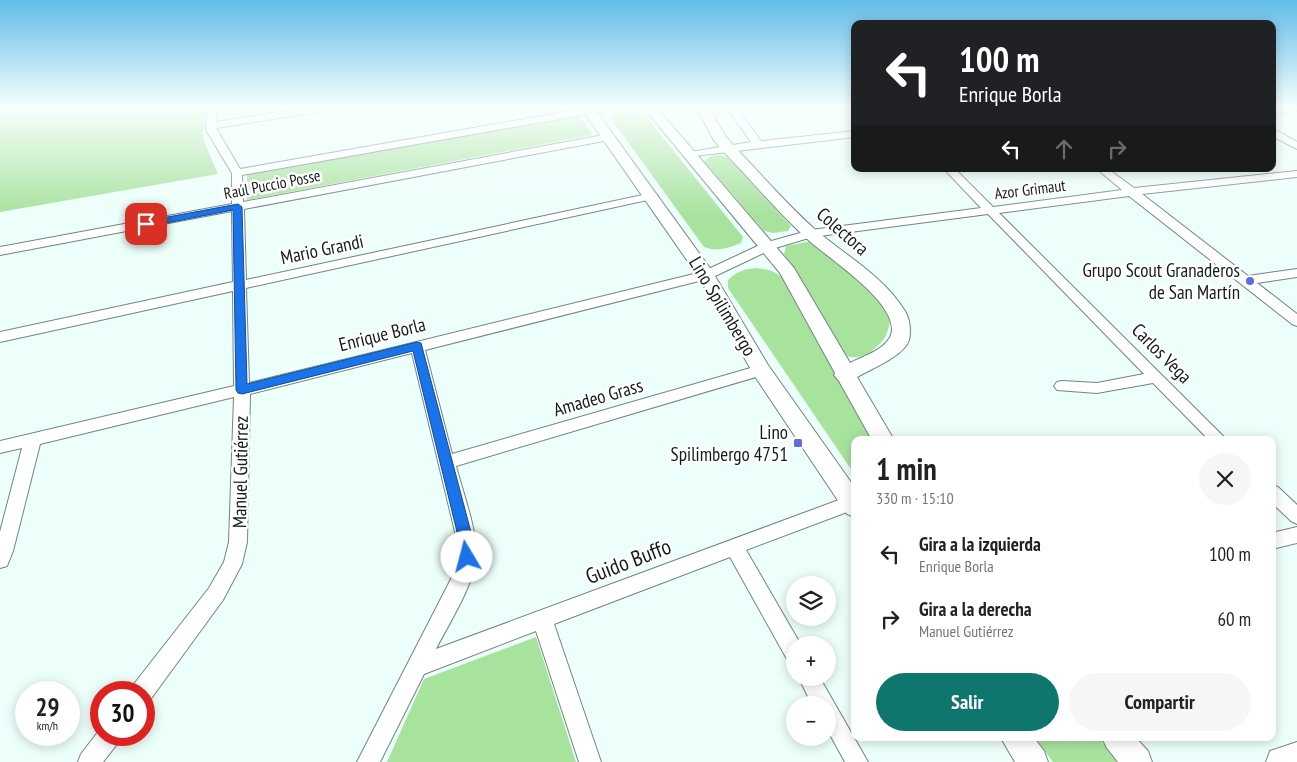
<!DOCTYPE html>
<html lang="es">
<head>
<meta charset="utf-8">
<style>
  :root { --surface:#fff; --page:#f6f6f6; --text:#222; --muted:#767676; --accent:#0f766e }
  body { margin:0; font-family:"PT Sans Narrow",sans-serif; background:var(--page); color:var(--text); height:100vh; display:flex; flex-direction:column; font-size:19px; white-space:nowrap }
  * { box-sizing:border-box; margin:0 }
  p { font-size:16px; color:var(--muted) }
  .icon { flex:none; width:28px; height:28px; fill:none; stroke:currentColor; stroke-width:2; stroke-linecap:round; stroke-linejoin:round }
  .map { position:relative; flex:1; overflow:hidden }
  .sheet { position:absolute; left:851px; top:436px; width:425px; height:305px; display:flex; flex-direction:column; background:var(--surface); border-radius:10px; box-shadow:0 2px 12px #0003 }
  .sheet>* { flex:none }
  .banner { position:absolute; left:851px; top:20px; width:425px; height:152px; border-radius:10px; box-shadow:0 2px 12px #0003; background:#202124; color:#fff; overflow:hidden }
  .buttons { position:absolute; left:786px; top:576px; display:grid; gap:10px }
  .buttons a { display:grid; place-items:center; width:50px; height:50px; border-radius:50%; background:var(--surface); box-shadow:0 2px 12px #0003; font-size:25px }
  .speed { position:absolute; left:15px; top:681px; display:flex; gap:10px; font-size:25px; font-weight:700; text-align:center }
  .speed>* { display:grid; place-content:center; width:65px; height:65px; border-radius:50%; background:var(--surface); box-shadow:0 2px 12px #0003; line-height:1 }
  .speed small { font-size:12px; font-weight:400 }
  .speed .limit { border:8px solid #d22; background:#fff; color:#111 }
  .pin { position:absolute; display:grid; place-items:center; width:42px; height:42px; color:#fff; margin:-21px; border-radius:10px; box-shadow:0 2px 8px #0006 }
  .me { position:absolute; width:55px; margin:-28px; rotate:352deg; stroke-linejoin:round; filter:drop-shadow(0 0 4px #0008) }
  .turn { display:flex; align-items:center; gap:18px; height:105px; padding:0 25px; font-size:22px }
  .turn .icon { width:65px; height:65px; stroke-width:2.5 }
  .turn b { display:block; font-size:35px; line-height:42px }
  .lanes { display:flex; align-items:center; height:48px; padding:0 25px; background:#0003; justify-content:center; gap:25px; direction:ltr }
  .lanes .off { opacity:.35 }
  .round { display:grid; place-items:center; flex:none; width:52px; height:52px; border-radius:26px; background:var(--page) }
  .overview { display:flex; align-items:center; justify-content:space-between; height:85px; padding:0 25px }
  h1 { font-size:30px; font-weight:700; line-height:38px }
  .cta { display:flex; gap:10px; margin-top:auto; padding:10px 25px }
  .cta a { flex:1; height:58px; border-radius:30px; background:var(--accent); color:#fff; font-size:20px; font-weight:700; line-height:58px; text-align:center }
  .cta a+a { background:var(--page); color:var(--text) }
  ul { padding:0; list-style:none }
  li { display:flex; align-items:center; gap:15px; height:65px; padding:0 25px }
  li div { flex:1 }
  li b { display:block; font-size:19px }
  li em { font-style:normal }
  .map>svg:first-child { display:block }
  .green { fill:#a8e39e }
  .lines { fill:none; stroke-linecap:round; stroke-linejoin:round }
  .minor-casing { stroke:#718581; stroke-width:2 }
  .secondary-casing { stroke:#718581; stroke-width:2 }
  .minor { fill:#fff; fill-rule:evenodd }
  .secondary { fill:#fff; fill-rule:evenodd }
  .route { fill:#1a73e8; stroke:#114b97 }
  .poi-dot { fill:#5f6be3; stroke:#fff; stroke-width:2 }
  .labels { text-anchor:middle; dominant-baseline:central; stroke-width:5; stroke-linejoin:round; paint-order:stroke }
  .far-street-label { font-size:16px; fill:#151d1b; stroke:#fff }
  .street-label { font-size:19px; fill:#151d1b; stroke:#fff }
  .poi-label { font-size:19px; fill:#151d1b; stroke:#fff; text-anchor:end }
  .near-street-label { font-size:22px; fill:#151d1b; stroke:#fff }
</style>
</head>
<body>
<div class="map">
<svg width="1297" height="762" viewBox="0 0 1297 762">
  <rect width="100%" height="100%" fill="#edfffa"/>
  <g class="green">
    <path d="M0,108h205l-2,31 15,35 -218,38z"/>
    <path d="M630,110l13,3 100,124 -2,6c-13,5 -24,9 -37,4l-92,-127 1,-5 7,-4z"/>
    <path d="M579,116l14,19 -346,65v-26z"/>
    <path d="M719,155l8,2 64,69 -3,5 -15,2 -9,-2 -60,-70 7,-5z"/>
    <path d="M811,241l19,13 52,48 8,19c-1,6 -3,15 -7,19 -10,12 -24,22 -39,15l-60,-101 2,-8z"/>
    <path d="M757,268c13,2 20,4 29,13l87,159h-18v35l-127,-187v-8c9,-9 17,-11 29,-12z"/>
    <path d="M536,637l40,125h-189l37,-83z"/>
    <path d="M1035,738h64l19,24h-65z"/>
  </g>
  <g class="lines">
    <g class="minor-casing">
      <g id="minor">
        <path d="M207,108h10l-1,14 89,-14h24l-5,3 -108,17 24,41 347,-61h22l-5,3 -362,64 1,27 366,-68 5,3 -5,3 -365,69 2,71 406,-87 6,3 -6,3 -406,89 3,95 453,-111 62,-29 47,-13 170,-22 -37,-39h11l38,38 129,-17 -25,-21h11l26,19 163,-17v6l-155,17 106,82 49,-7v8l-40,6 40,31v12l-5,-2 -163,-128 -130,17 228,227h-18l-56,-57 -56,10 -40,-3 -3,-4 3,-4 5,-1 35,2 47,-9 -156,-160 -176,23 -40,12 -61,29 -286,72 27,104 309,-89 5,1 2,4 -2,4 -310,92c6,24 22,66 20,91 -1,26 -28,68 -40,92l419,-155v15l-109,41 55,95h-6v19l-7,-3 -58,-104 -176,67 47,138h-22l-43,-131 -112,43 -44,88h-23l94,-183 7,-22 -2,-21 -44,-183 -162,41 -3,148 -5,22 -19,36 -73,100 -6,2v-10h-12l2,-8 75,-96 15,-26 5,-20 5,-145 -194,47 -27,107 -6,15 -7,2v-36l22,-84 -22,5v-12l234,-55 -1,-95 -233,51v-10l233,-50 -1,-71 -232,44v-8l232,-43v-31l-26,-43z"/>
        <path d="M727,108h10l24,33 94,-10v6l-169,20 -1,-2 5,-3 61,-10z"/>
        <path d="M850,108h5v4l-3,-1z"/>
        <path d="M1272,108h25v3l-25,3z"/>
        <path d="M1272,128l25,14v7l-25,-13z"/>
        <path d="M1272,485l6,2 19,18v19l-6,-3 -19,-18z"/>
        <path d="M1297,527v16l-25,6v-16z"/>
        <path d="M799,678h21l48,84h-23l-17,-31v-26h-16z"/>
        <path d="M101,728v7h20l-3,8 -15,19h-25l3,-8z"/>
      </g>
    </g>
    <g class="secondary-casing">
      <g id="secondary">
        <path d="M581,108h13l118,163 56,94 87,123v29l-8,-3 -93,-139 -56,-99z"/>
        <path d="M644,108h13l137,160 56,95c13,-7 42,-15 42,-34 -1,-32 -65,-71 -87,-92 -29,-27 -55,-58 -82,-86l-10,-12 -16,-31h12l17,29 7,8c28,29 55,61 85,87 29,24 66,45 87,79 5,8 6,20 4,29 -5,16 -38,29 -52,37l37,63h-22l-33,-59 -5,-6 1,-2 -55,-100z"/>
        <path d="M1001,738h33l10,13 4,11h-33z"/>
        <path d="M1102,738h34l12,13 4,11h-34l-11,-14z"/>
        <path d="M1297,742v20h-31l4,-11z"/>
      </g>
    </g>
    <use href="#minor" class="minor"/>
    <use href="#secondary" class="secondary"/>
  </g>
  <linearGradient id="sky" x2="0" y2="1"><stop stop-color="#61bce9"/><stop offset="0.5" stop-color="#f7fffd"/><stop offset="1" stop-color="#f7fffd" stop-opacity="0"/></linearGradient>
  <rect width="1297" height="215" fill="url(#sky)"/>
  <path class="route" d="M238,204l4,3 5,177 170,-42 4,1 51,193 2,21 -2,4 -5,2 -5,-2 -4,-25 -45,-185 -171,43 -4,-1 -2,-3 -3,-180 -87,17 -4,-3 4,-3z"/>
  <g class="poi-dot">
    <circle cx="1250" cy="281" r="5"/>
    <rect x="793" y="438" width="10" height="10" rx="2.5"/>
  </g>
  <g class="labels">
    <g class="far-street-label">
      <text transform="translate(272 184) rotate(-11)">Raúl Puccio Posse</text>
      <text transform="translate(1030 189) rotate(-7)">Azor Grimaut</text>
    </g>
    <g class="street-label">
      <text transform="translate(843 231) rotate(41)">Colectora</text>
      <text transform="translate(322 249) rotate(-12)">Mario Grandi</text>
      <text transform="translate(723 306) rotate(59)">Lino Spilimbergo</text>
      <text transform="translate(382 334) rotate(-14)">Enrique Borla</text>
      <text transform="translate(1162 353) rotate(45)">Carlos Vega</text>
      <text transform="translate(598 397) rotate(-16)">Amadeo Grass</text>
      <text transform="translate(240 472) rotate(-89)">Manuel Gutiérrez</text>
    </g>
    <g class="poi-label">
      <text x="1240" y="270">Grupo Scout Granaderos<tspan x="1240" dy="22">de San Martín</tspan></text>
      <text x="788" y="432">Lino<tspan x="788" dy="22">Spilimbergo 4751</tspan></text>
    </g>
    <g class="near-street-label">
      <text transform="translate(628 561) rotate(-21)">Guido Buffo</text>
    </g>
  </g>
</svg>
<div class="buttons">
<a><svg class="icon" aria-label="layers" viewBox="0 0 24 24"><path d="M12 4l9 5-9 5-9-5zM3 14l9 5 9-5"/></svg></a>
<a>+</a>
<a>−</a>
</div>
<div class="speed"><div>29<small>km/h</small></div><div class="limit">30</div></div>
<div class="pin" style="left:146px;top:224px;background:#d93025"><svg class="icon" aria-label="arrive" viewBox="0 0 24 24"><path d="M6 21V4h12l-3 4 3 4H6"/></svg></div>
<svg class="me" style="left:467px;top:557px" viewBox="-20 -20 40 40"><circle r="19" fill="#fff"/><path d="M0-13L10 11 0 6-10 11z" fill="#1a73e8"/></svg>
<div class="banner">
<div class="turn"><svg class="icon" aria-label="left" viewBox="0 0 24 24"><path d="M17 20v-9H6M10 6l-5 5 5 5"/></svg><div><b>100 m</b>Enrique Borla</div></div>
<div class="lanes"><svg class="icon" aria-label="left" viewBox="0 0 24 24"><path d="M17 20v-9H6M10 6l-5 5 5 5"/></svg><svg class="icon off" aria-label="ahead" viewBox="0 0 24 24"><path d="M12 20V5M6 11l6-6 6 6"/></svg><svg class="icon off" aria-label="right" viewBox="0 0 24 24"><path d="M7 20v-9h11M14 6l5 5-5 5"/></svg></div>
</div>
<section class="sheet">
<div class="overview"><div><h1>1 min</h1><p>330 m · 15:10</p></div><a class="round"><svg class="icon" aria-label="close" viewBox="0 0 24 24"><path d="M6 6l12 12M18 6L6 18"/></svg></a></div>
<ul>
<li><svg class="icon" aria-label="left" viewBox="0 0 24 24"><path d="M17 20v-9H6M10 6l-5 5 5 5"/></svg><div><b>Gira a la izquierda</b><p>Enrique Borla</p></div><em>100 m</em></li>
<li><svg class="icon" aria-label="right" viewBox="0 0 24 24"><path d="M7 20v-9h11M14 6l5 5-5 5"/></svg><div><b>Gira a la derecha</b><p>Manuel Gutiérrez</p></div><em>60 m</em></li>
</ul>
<div class="cta"><a>Salir</a><a>Compartir</a></div>
</section>
</div>
</body>
</html>
